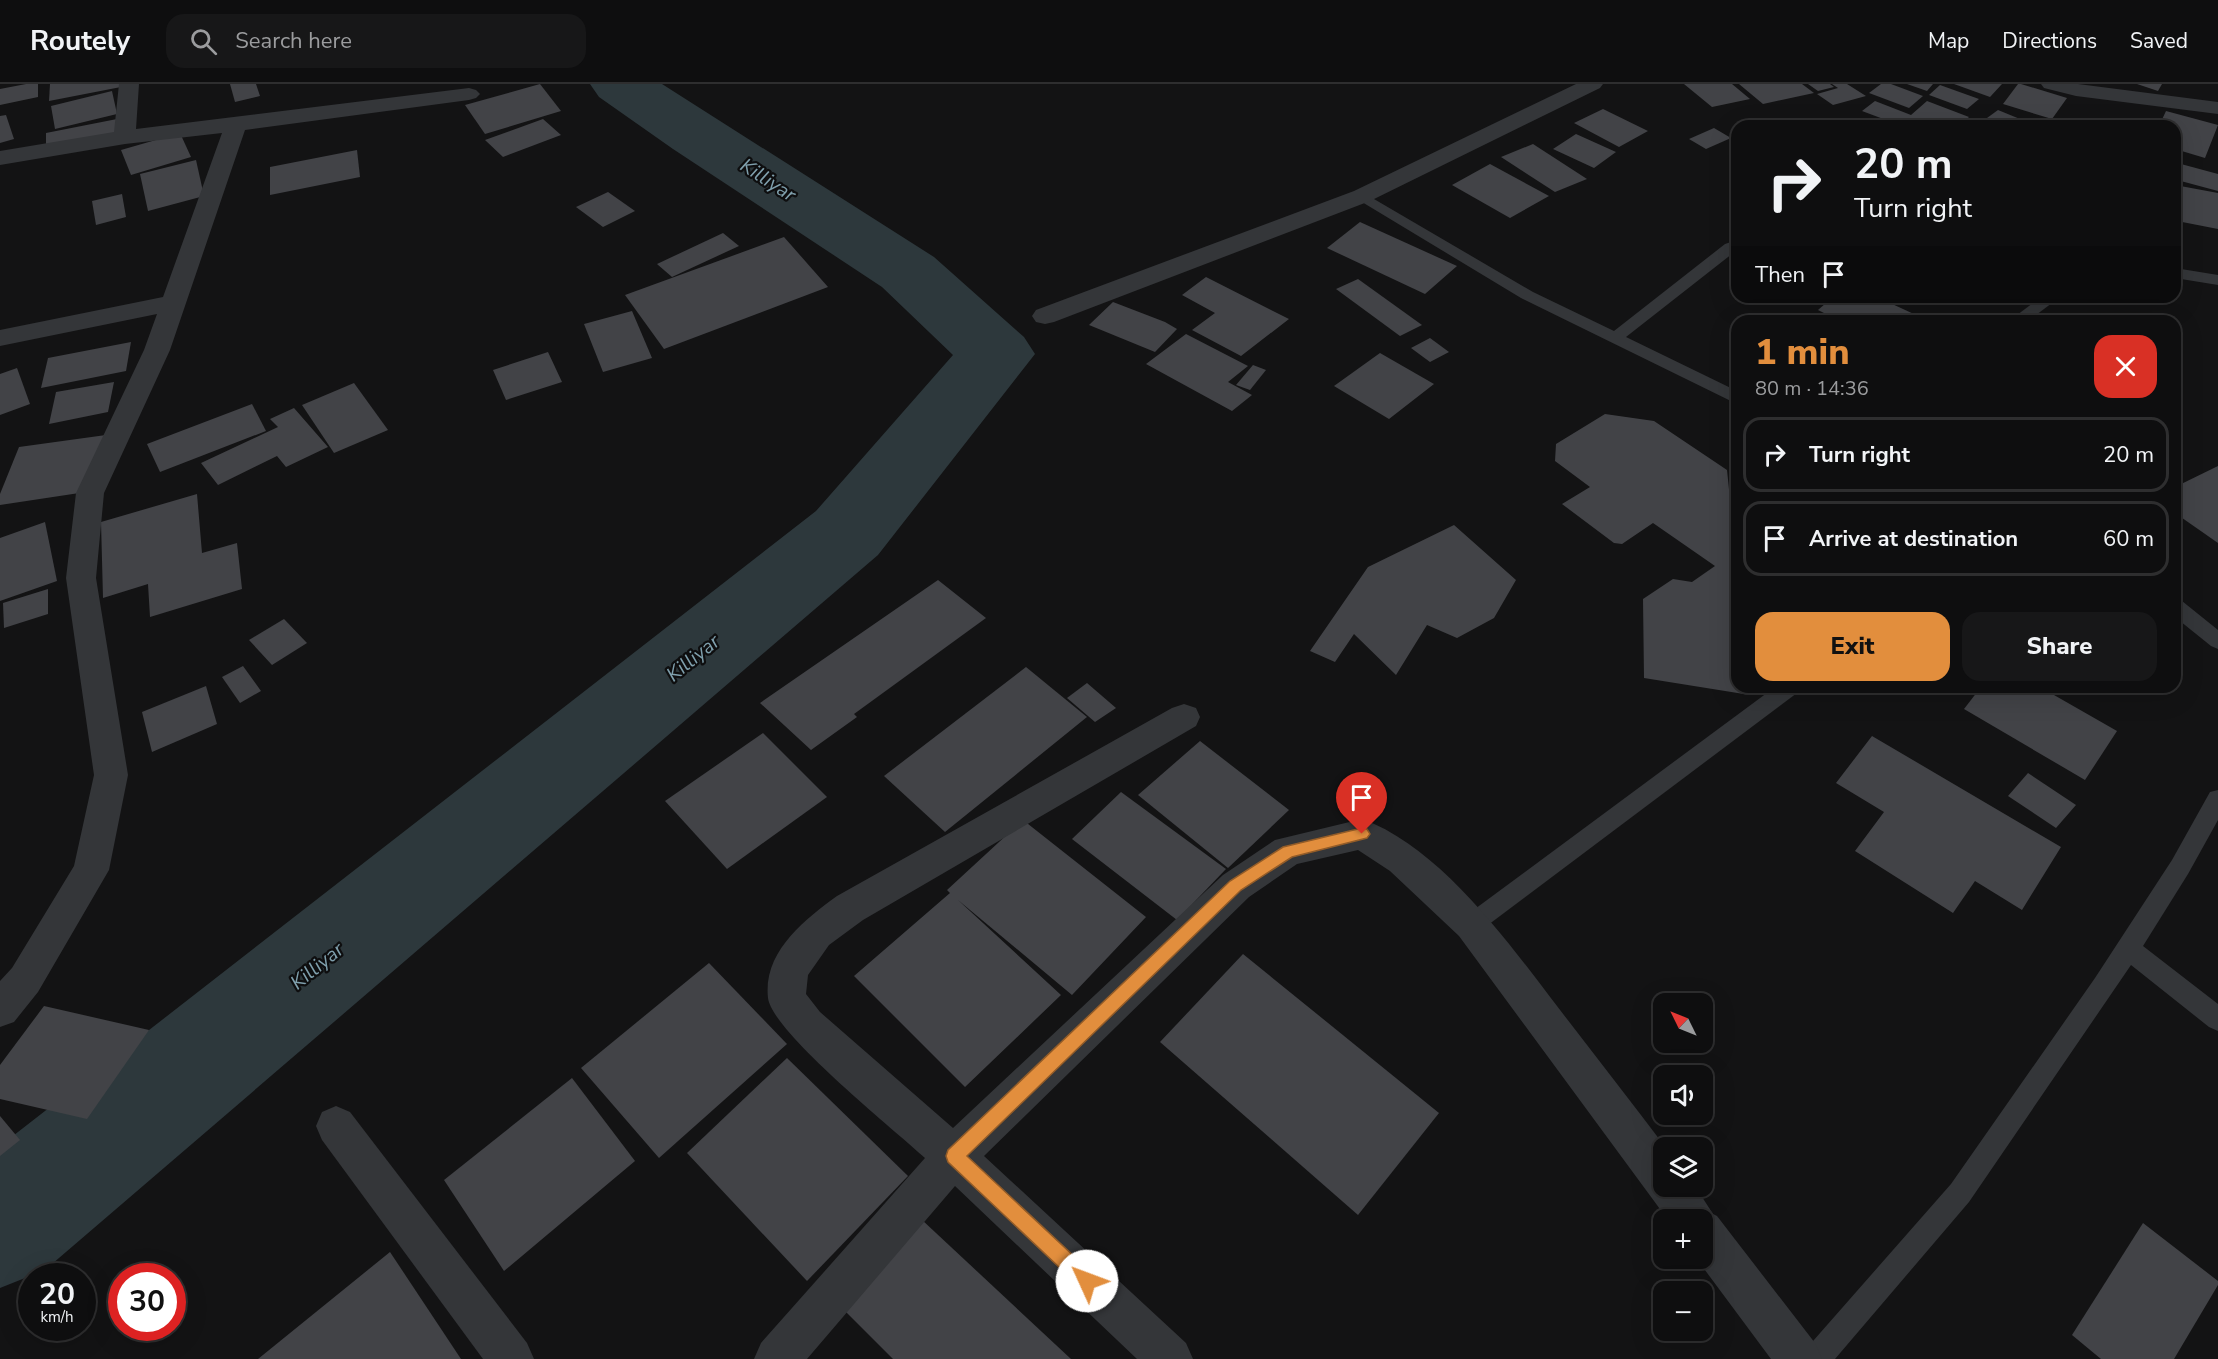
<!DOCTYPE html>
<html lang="en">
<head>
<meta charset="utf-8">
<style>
  :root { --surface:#0e0e0f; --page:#171718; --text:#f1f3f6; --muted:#9b9c9e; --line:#2e2e2f; --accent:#e28e3d }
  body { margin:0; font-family:"Nunito Sans",sans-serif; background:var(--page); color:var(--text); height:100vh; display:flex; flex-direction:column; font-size:22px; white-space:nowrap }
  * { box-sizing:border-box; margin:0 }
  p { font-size:20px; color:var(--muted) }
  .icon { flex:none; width:33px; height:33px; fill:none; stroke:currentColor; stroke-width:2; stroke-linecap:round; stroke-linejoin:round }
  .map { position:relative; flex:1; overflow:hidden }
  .sheet { position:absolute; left:1731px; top:231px; width:450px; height:378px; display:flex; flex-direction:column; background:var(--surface); border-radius:18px; box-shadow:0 6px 24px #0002,0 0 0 2px var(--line) }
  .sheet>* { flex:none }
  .guide { position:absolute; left:1731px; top:36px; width:450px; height:183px; border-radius:18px; box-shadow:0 6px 24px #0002,0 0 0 2px var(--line); background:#0e0e0f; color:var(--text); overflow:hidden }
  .needle { width:39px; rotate:313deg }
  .tools { position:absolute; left:1653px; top:909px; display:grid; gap:12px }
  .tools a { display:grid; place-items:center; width:60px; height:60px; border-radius:12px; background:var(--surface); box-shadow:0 6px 24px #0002,0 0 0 2px var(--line); font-size:30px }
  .speed { position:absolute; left:18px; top:1179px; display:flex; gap:12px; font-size:30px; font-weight:700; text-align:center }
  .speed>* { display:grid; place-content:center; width:78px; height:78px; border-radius:50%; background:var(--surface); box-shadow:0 6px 24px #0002,0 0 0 2px var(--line); line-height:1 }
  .speed small { font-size:15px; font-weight:400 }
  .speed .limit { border:9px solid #d22; background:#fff; color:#111 }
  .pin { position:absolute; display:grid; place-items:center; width:51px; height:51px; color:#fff; margin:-62px -26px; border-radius:50% 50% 50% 0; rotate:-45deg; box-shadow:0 0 6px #0007 }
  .pin .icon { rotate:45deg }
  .me { position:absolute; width:66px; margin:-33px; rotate:313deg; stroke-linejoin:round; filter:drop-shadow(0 0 4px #0008) }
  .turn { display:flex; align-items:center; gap:21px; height:126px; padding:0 24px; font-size:27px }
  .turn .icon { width:78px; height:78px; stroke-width:2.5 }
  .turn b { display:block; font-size:42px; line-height:51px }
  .then { display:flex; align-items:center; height:57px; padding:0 24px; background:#0003; gap:12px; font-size:22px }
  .round { display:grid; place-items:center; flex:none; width:63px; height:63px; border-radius:18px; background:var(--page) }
  .summary { display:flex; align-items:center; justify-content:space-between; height:102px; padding:0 24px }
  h1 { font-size:36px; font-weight:800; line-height:45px; color:var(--accent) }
  .primary-button { display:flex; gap:12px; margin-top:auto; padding:12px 24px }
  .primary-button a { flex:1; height:69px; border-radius:18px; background:var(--accent); color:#111; font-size:24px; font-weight:800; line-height:69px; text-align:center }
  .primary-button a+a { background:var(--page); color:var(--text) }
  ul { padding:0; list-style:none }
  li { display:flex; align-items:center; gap:18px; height:75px; margin:0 12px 9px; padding:0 12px; border:3px solid var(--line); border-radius:18px }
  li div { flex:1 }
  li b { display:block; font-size:22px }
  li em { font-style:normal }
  header { display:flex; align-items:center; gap:36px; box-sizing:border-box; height:84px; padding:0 30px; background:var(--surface); border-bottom:2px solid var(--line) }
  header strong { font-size:28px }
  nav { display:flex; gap:33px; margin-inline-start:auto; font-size:21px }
  .search { width:420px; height:54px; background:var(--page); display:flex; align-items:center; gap:15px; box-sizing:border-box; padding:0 21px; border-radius:18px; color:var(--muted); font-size:22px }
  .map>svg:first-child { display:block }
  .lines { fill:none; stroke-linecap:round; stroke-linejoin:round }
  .river { fill:#2d383c; fill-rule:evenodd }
  .building { fill:#424347 }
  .lane { fill:#343639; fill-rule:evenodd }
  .street { fill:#343639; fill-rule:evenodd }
  .route { fill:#e28e3d; stroke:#935c28; stroke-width:1.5 }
  .labels { text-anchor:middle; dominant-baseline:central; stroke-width:4.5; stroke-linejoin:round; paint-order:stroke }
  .water-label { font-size:20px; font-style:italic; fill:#7f9fac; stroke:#0e0e0f }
</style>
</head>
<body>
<header>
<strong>Routely</strong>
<div class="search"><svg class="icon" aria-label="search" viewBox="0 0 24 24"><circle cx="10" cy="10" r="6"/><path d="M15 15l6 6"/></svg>Search here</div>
<nav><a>Map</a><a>Directions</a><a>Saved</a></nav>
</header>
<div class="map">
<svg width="2218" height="1275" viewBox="0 0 2218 1275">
  <rect width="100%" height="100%" fill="#131314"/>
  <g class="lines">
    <path class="river" d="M590,0h72l272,173 90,80 11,17 -157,201 -833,715 -45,18v-142l816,-635 137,-156 -71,-68 -209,-138 -74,-52z"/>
  </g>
  <g class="building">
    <path d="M26,0h12v13l-38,8v-16z"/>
    <path d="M50,0h72l-1,3 -72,14z"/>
    <path d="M230,0h26l4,12 -25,6z"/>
    <path d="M540,0l21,27 -76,23 -20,-29z"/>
    <path d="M1684,0h48l18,15 -38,8z"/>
    <path d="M1739,0h63l12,9 -51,11z"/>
    <path d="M1808,0h22l4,3 -16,4z"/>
    <path d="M1832,0h15l19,12 -33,9 -16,-11 21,-6z"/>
    <path d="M1881,0h10l32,12 -14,12 -40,-15z"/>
    <path d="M1907,0h26l-6,7z"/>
    <path d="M1954,0h48l-12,13z"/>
    <path d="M2018,0h3l46,14 -15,21 -49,-15z"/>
    <path d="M2137,0h25l-4,7z"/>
    <path d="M1940,1l39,14 -12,10 -38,-14z"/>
    <path d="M112,7l5,23 -62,15 -4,-23z"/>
    <path d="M1875,17l36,14 16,-14 42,16 -10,9h-57l-40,-15z"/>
    <path d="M1603,25l45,22 -29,16 -45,-24z"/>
    <path d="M1998,26l39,16h-61z"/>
    <path d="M2166,27l52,14 -13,33 -30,-9 5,-16 -5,-1v-6h-16z"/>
    <path d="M6,31l8,24 -14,4v-27z"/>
    <path d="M117,35v15l-71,15v-16z"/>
    <path d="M543,35l18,16 -58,22 -18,-17z"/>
    <path d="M1714,44l17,10 -25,11 -17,-10z"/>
    <path d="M180,49l11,24 -60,18 -10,-25z"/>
    <path d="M1576,50l40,18 -22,16 -41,-19z"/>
    <path d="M1533,60l54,35 -32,13 -54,-35z"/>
    <path d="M357,66l3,27 -90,18v-28z"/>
    <path d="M196,76l8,36 -56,15 -8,-37z"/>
    <path d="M1490,80l59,32 -39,22 -58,-33z"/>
    <path d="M2181,80l37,10v17l-41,-11z"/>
    <path d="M2175,101l43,8v36l-41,-8z"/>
    <path d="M608,108l27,19 -32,16 -27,-20z"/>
    <path d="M122,110l4,23 -30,8 -4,-24z"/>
    <path d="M1360,138l97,44 -32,28 -98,-46z"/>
    <path d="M723,149l16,13 -67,31 -15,-13z"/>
    <path d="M784,153l44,50 -164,62 -39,-54z"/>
    <path d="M1206,193l83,42 -48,37 -49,-26 23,-17 -33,-18z"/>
    <path d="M1358,195l64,46 -22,11 -64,-47z"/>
    <path d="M1833,213h44l52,24h-89l-22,-11z"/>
    <path d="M1113,218l52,20 12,7 -22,23 -66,-27z"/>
    <path d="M632,227l20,47 -49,14 -19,-48z"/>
    <path d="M1186,250l62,32 -20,16 24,13 -20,16 -86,-47z"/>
    <path d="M1430,254l19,14 -19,10 -19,-14z"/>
    <path d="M131,258l-5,29 -85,17 7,-30z"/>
    <path d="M548,268l14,30 -56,18 -13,-30z"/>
    <path d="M1380,269l54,31 -45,35 -55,-33z"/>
    <path d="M1253,281l13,5 -16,20 -14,-5z"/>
    <path d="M17,284l13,36 -30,11v-41z"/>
    <path d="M114,298l-6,30 -59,12 7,-32z"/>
    <path d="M354,299l34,47 -54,23 -32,-48z"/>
    <path d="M252,320l14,27 -106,41 -13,-28z"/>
    <path d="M294,324l34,39 -42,20 -9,-11 -59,29 -17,-22 77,-36 -8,-8z"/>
    <path d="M1605,330l49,7 73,49 3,29 7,4v184h23l-10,8 -106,-17 -1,-79 30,-20 19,3 23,-16 -62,-43 -31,21 -8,-1 -52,-39 28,-17 -35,-26 1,-17z"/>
    <path d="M106,351l-20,57 -86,13v-11l19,-47z"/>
    <path d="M2218,382v77l-43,-30v-26z"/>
    <path d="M197,410l5,59 35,-10 5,46 -92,28 -2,-33 -45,14 -2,-76z"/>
    <path d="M45,438l12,59 -57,20v-63z"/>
    <path d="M1454,441l62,55 -22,38 -37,20 -30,-13 -31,50 -42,-41 -19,28 -25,-11 58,-84z"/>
    <path d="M938,496l48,38 -132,96 3,3 -46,33 -51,-47z"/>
    <path d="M48,505v25l-44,14 -1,-25z"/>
    <path d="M284,535l23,24 -35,22 -23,-25z"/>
    <path d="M243,582l18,25 -21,12 -18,-26z"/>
    <path d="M1026,583l61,50 -142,115 -61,-56z"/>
    <path d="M1087,599l29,25 -21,14 -28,-24z"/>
    <path d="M206,602l11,38 -65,28 -10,-40z"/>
    <path d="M1981,603h59l77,44 -32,49 -121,-71z"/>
    <path d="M763,649l64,64 -100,72 -62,-68z"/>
    <path d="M1872,652l189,111 -39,63 -47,-29 -22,32 -98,-62 29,-39 -48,-29z"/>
    <path d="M1200,657l89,69 -61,58 -90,-73z"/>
    <path d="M2028,689l48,32 -20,23 -48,-32z"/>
    <path d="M1121,708l105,77 -49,51 -105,-81z"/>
    <path d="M1023,736l123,97 -74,78 -114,-95 103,95 -96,92 -111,-111 96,-83 -3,-3z"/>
    <path d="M1243,870l196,159 -81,102 -198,-173z"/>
    <path d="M709,879l78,81 -128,114 -78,-90z"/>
    <path d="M44,922l105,24 -62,89 -87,-20v-34z"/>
    <path d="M787,974l121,118 -101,105 -120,-128z"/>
    <path d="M572,994l63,83 -131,110 -60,-91z"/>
    <path d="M0,1032l20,24 -20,16z"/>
    <path d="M921,1135l150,140h-178l-50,-50z"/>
    <path d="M2143,1139l75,58v4l-44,74h-73l-29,-24z"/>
    <path d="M390,1168l71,107h-203z"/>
  </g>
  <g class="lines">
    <g class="lane">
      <path d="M1362,108l171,100 81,39 111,-87 12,-4v10l-111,87 111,54v13l-216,-106 -164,-99 -2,-3 2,-3z"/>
      <path d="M2175,184l43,7v10l-43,-7z"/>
      <path d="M2041,213h19l-32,24h-19z"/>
      <path d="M2175,515l7,2 36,29v19l-7,-3 -36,-29z"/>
      <path d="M1775,603h25l-3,6 -317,238 -8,4 -8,-4 -4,-7 4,-7z"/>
      <path d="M2218,706v30l-30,54 -45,72 75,58v27l-9,-4 -78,-62 -162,237 -134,157h-33l4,-10 145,-165 144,-206 77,-118 38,-68z"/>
    </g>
    <g class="street">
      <path d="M119,0h20l-3,45 333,-41 7,2 4,4 -4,4 -7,2 -224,30 -75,220 -66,143 -8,85 32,197 -19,95 -71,122 -24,30 -14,5v-46l12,-13 62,-102 20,-91 -28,-197 10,-85 68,-143 13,-36 -157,32v-16l163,-33 59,-164 -97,11 -125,21v-14l114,-19z"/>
      <path d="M1576,0h27l-3,4 -230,113 -316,121 -9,2 -9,-2 -4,-6 4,-6 318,-119z"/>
      <path d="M2041,0h37l140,18v12l-142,-18 -32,-8z"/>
      <path d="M1184,620l12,4 4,9 -4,9 -333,194 -34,25 -21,30 -2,19 14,18 133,116 270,-253 52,-35 87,-21c78,28 146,123 195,187 36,47 73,94 109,142h-2v38h31l18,28 4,2 98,127 7,16h-51l-75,-101h6v-38h-34l-209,-284 -69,-65 -32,-21 -61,14 -48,33 -265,259 202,187 7,16h-56l-182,-173 -148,173h-53l7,-16 164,-185c-30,-28 -153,-126 -157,-160 -5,-46 36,-78 69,-102l335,-188z"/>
      <path d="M336,1022l14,6 177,231 7,16h-51l-161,-219 -6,-14 6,-14z"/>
    </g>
  </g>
  <path class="route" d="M1362,744l5,1 3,5 -3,4 -75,19 -51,33 -274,266 126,118 3,7 -3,6 -6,3 -7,-3 -132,-125 -2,-6 2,-6 282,-269 53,-34z"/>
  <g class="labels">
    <g class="water-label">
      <text transform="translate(768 96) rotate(33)">Killiyar</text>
      <text transform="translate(693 574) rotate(-39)">Killiyar</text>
      <text transform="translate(317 882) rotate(-39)">Killiyar</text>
    </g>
  </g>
</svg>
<div class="tools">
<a><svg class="needle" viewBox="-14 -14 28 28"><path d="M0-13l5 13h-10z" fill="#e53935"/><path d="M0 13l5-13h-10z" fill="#9b9c9e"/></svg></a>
<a><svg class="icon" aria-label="sound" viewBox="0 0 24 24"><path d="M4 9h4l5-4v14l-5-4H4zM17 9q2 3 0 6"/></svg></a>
<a><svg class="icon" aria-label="layers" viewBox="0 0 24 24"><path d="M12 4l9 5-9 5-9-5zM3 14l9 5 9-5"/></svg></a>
<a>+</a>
<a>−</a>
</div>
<div class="speed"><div>20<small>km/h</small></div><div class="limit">30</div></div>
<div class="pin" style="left:1362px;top:750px;background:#d93025"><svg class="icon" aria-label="arrive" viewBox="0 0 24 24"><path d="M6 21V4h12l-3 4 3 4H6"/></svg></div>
<svg class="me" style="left:1087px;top:1197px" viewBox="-20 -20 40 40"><circle r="19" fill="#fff"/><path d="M0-13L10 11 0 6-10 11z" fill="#e28e3d"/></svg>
<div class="guide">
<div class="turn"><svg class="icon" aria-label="right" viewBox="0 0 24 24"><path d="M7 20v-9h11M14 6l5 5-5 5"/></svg><div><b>20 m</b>Turn right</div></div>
<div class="then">Then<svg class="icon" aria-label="arrive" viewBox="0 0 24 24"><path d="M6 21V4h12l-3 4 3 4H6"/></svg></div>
</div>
<section class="sheet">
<div class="summary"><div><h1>1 min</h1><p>80 m · 14:36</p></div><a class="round" style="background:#d93025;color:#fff"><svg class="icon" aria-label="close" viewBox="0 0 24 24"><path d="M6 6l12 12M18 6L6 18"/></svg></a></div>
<ul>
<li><svg class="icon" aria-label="right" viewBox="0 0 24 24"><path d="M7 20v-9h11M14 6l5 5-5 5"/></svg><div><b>Turn right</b></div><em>20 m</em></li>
<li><svg class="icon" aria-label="arrive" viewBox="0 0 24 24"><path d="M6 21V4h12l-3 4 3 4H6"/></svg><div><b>Arrive at destination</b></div><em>60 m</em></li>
</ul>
<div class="primary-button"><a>Exit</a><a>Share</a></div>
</section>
</div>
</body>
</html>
